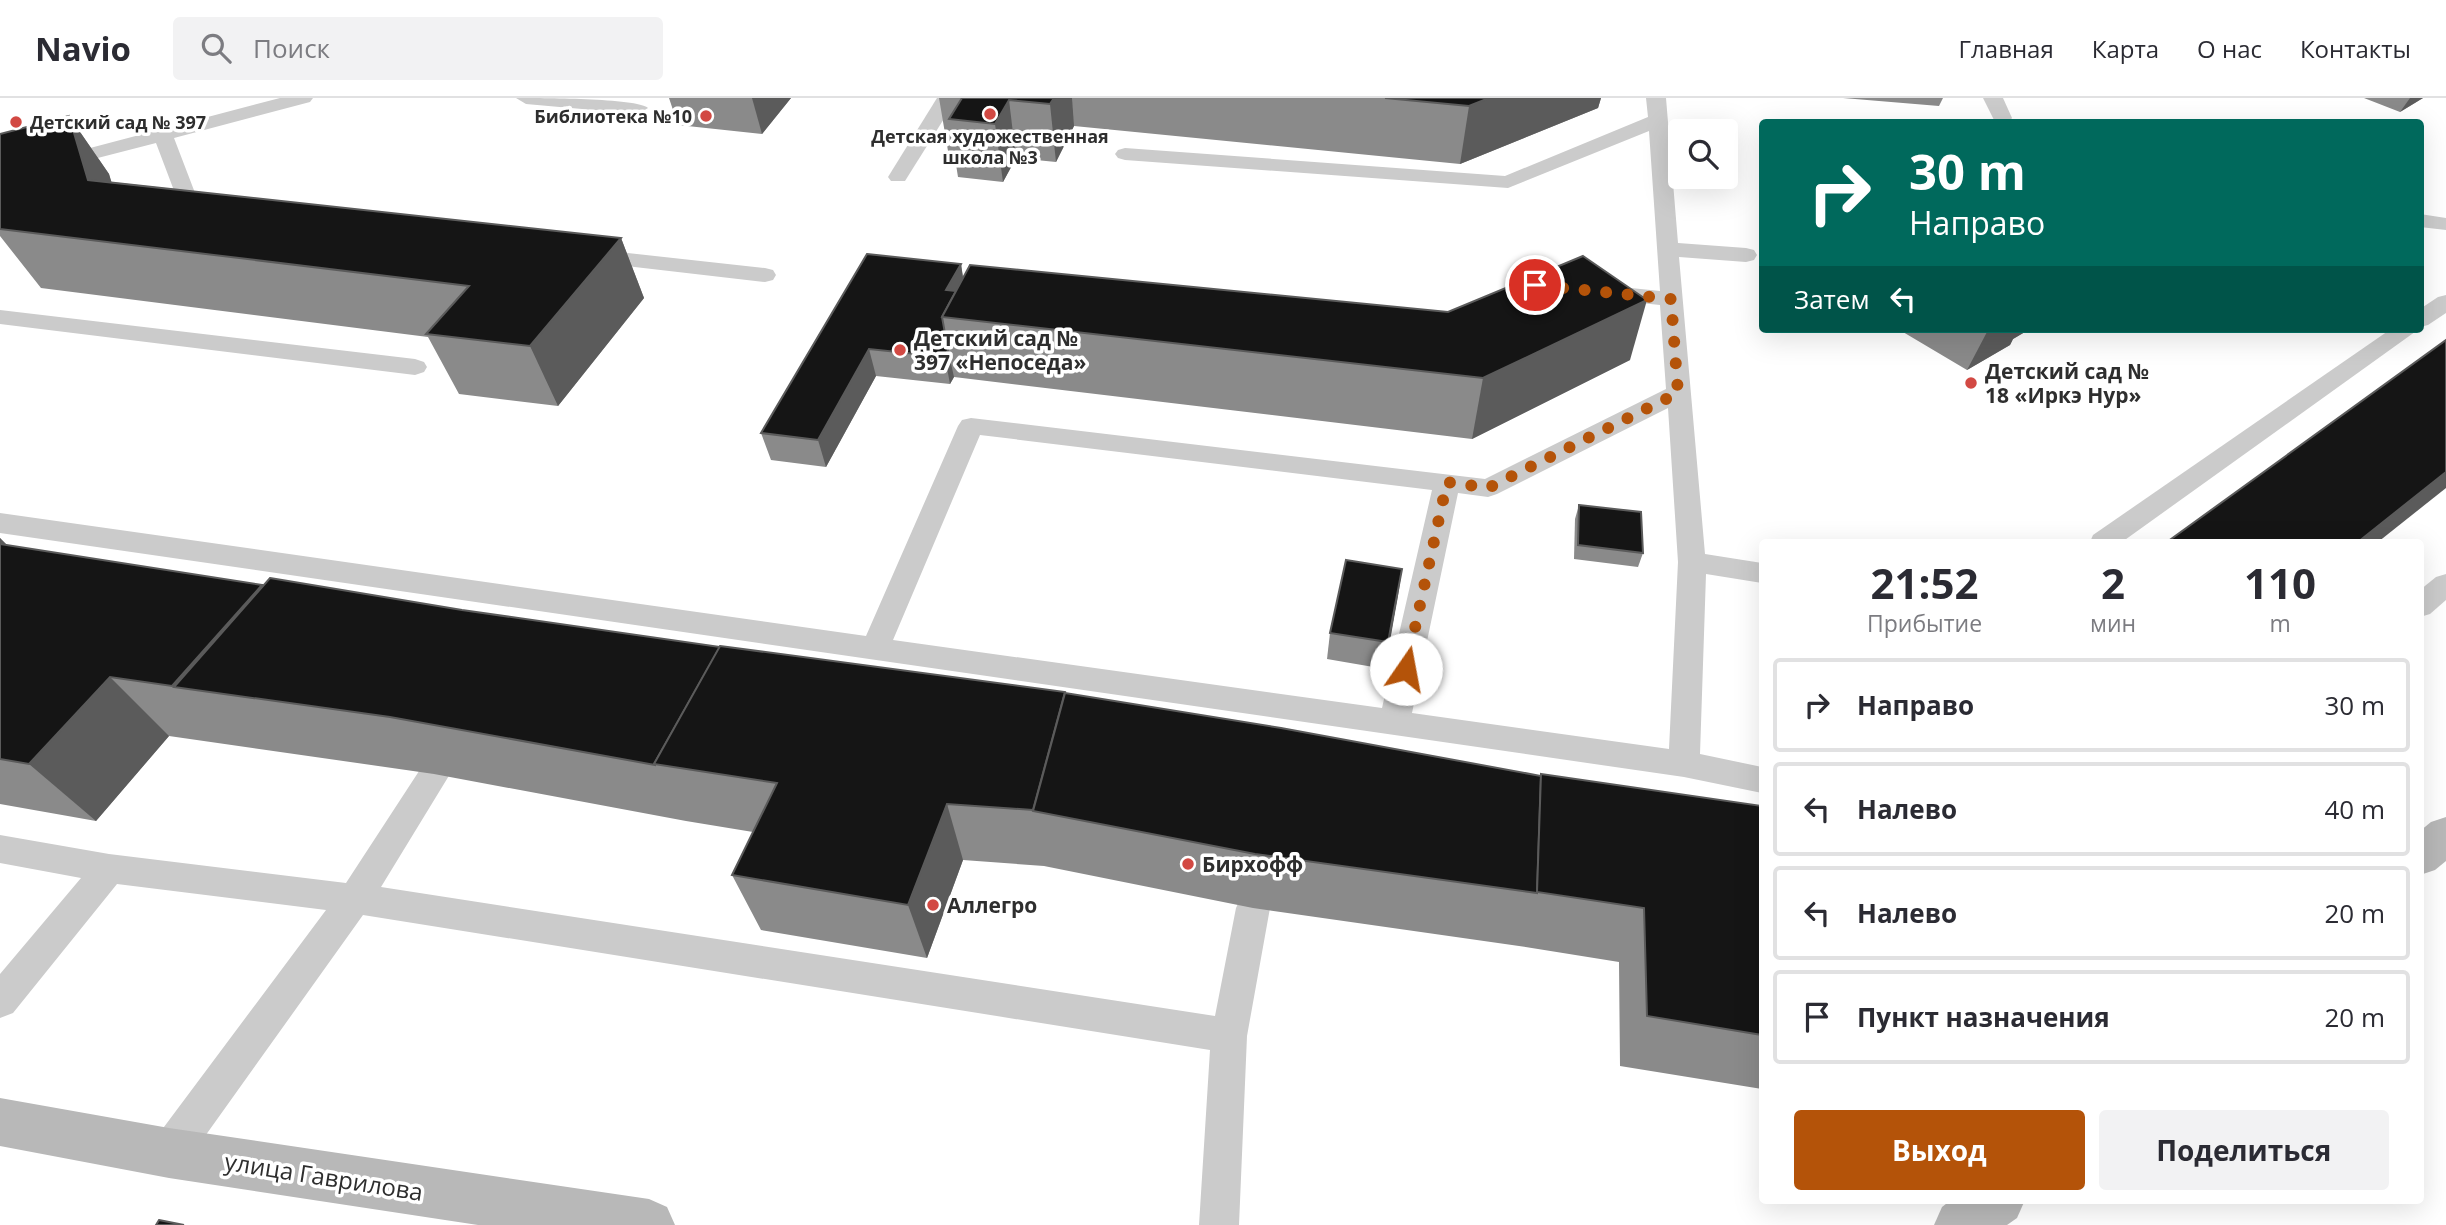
<!DOCTYPE html>
<html lang="ru">
<head>
<meta charset="utf-8">
<style>
  :root { --surface:#fff; --page:#f2f2f3; --text:#2b2b33; --muted:#7c7c81; --line:#e1e1e2; --accent:#b45309 }
  body { margin:0; font-family:"Open Sans",sans-serif; background:var(--page); color:var(--text); height:100vh; display:flex; flex-direction:column; font-size:26px; white-space:nowrap }
  * { box-sizing:border-box; margin:0 }
  p { font-size:23px; color:var(--muted) }
  .icon { flex:none; width:38px; height:38px; fill:none; stroke:currentColor; stroke-width:2; stroke-linecap:round; stroke-linejoin:round }
  .map { position:relative; flex:1; overflow:hidden }
  .panel { position:absolute; left:1759px; top:441px; width:665px; height:665px; display:flex; flex-direction:column; background:var(--surface); border-radius:7px; box-shadow:0 7px 28px #0002 }
  .panel>* { flex:none }
  .hud { position:absolute; left:1759px; top:21px; width:665px; height:214px; border-radius:7px; box-shadow:0 7px 28px #0002; background:#00695c; color:#fff; overflow:hidden }
  .controls { position:absolute; left:1668px; top:21px; display:grid; gap:14px }
  .controls a { display:grid; place-items:center; width:70px; height:70px; border-radius:7px; background:var(--surface); box-shadow:0 7px 28px #0002; font-size:35px }
  .pin { position:absolute; display:grid; place-items:center; width:60px; height:60px; color:#fff; margin:-30px; border:4px solid #fff; border-radius:50%; box-shadow:0 2px 7px #0007 }
  .me { position:absolute; width:77px; margin:-38px; rotate:12deg; stroke-linejoin:round; filter:drop-shadow(0 0 5px #0008) }
  .turn { display:flex; align-items:center; gap:24px; height:147px; padding:0 35px; font-size:32px }
  .turn .icon { width:91px; height:91px; stroke-width:2.5 }
  .turn b { display:block; font-size:49px; line-height:60px }
  .then { display:flex; align-items:center; height:66px; padding:0 35px; background:#0003; gap:14px; font-size:26px }
  .eta { display:flex; justify-content:space-evenly; align-items:center; height:119px; text-align:center }
  .eta b { font-size:42px; font-weight:700; line-height:49px }
  .cta { display:flex; gap:14px; margin-top:auto; padding:14px 35px }
  .cta a { flex:1; height:80px; border-radius:7px; background:var(--accent); color:#fff; font-size:28px; font-weight:700; line-height:80px; text-align:center }
  .cta a+a { background:var(--page); color:var(--text) }
  ul { padding:0; list-style:none }
  li { display:flex; align-items:center; gap:21px; height:94px; margin:0 14px 10px; padding:0 21px; border:4px solid var(--line); border-radius:7px }
  li div { flex:1 }
  li b { display:block; font-size:26px }
  li em { font-style:normal }
  header { display:flex; align-items:center; gap:42px; box-sizing:border-box; height:98px; padding:0 35px; background:var(--surface); border-bottom:2px solid var(--line) }
  header strong { font-size:33px }
  nav { display:flex; gap:38px; margin-inline-start:auto; font-size:24px }
  .search { width:490px; height:63px; background:var(--page); display:flex; align-items:center; gap:18px; box-sizing:border-box; padding:0 24px; border-radius:7px; color:var(--muted); font-size:26px }
  .map>svg:first-child { display:block }
  .lines { fill:none; stroke-linecap:round; stroke-linejoin:round }
  .lane { fill:#cbcbcb; fill-rule:evenodd }
  .secondary { fill:#b8b8b8; fill-rule:evenodd }
  .wall { fill:#8a8a8a }
  .shaded-wall { fill:#5b5b5b }
  .building { fill:#151515; stroke:#5b5b5b; stroke-width:2 }
  .route { stroke:#b45309; stroke-width:12; stroke-dasharray:0 21.6 }
  .poi-dot { fill:#d24943; stroke:#fff; stroke-width:2.5 }
  .labels { text-anchor:middle; dominant-baseline:central; stroke-width:7; stroke-linejoin:round; paint-order:stroke }
  .far-poi-label { font-size:18px; font-weight:bold; fill:#2e2e2e; stroke:#fff; text-anchor:end }
  .poi-label { font-size:21px; font-weight:bold; fill:#2e2e2e; stroke:#fff; text-anchor:start }
  .near-street-label { font-size:24px; fill:#2e2e2e; stroke:#fff }
</style>
</head>
<body>
<header>
<strong>Navio</strong>
<div class="search"><svg class="icon" aria-label="search" viewBox="0 0 24 24"><circle cx="10" cy="10" r="6"/><path d="M15 15l6 6"/></svg>Поиск</div>
<nav><a>Главная</a><a>Карта</a><a>О нас</a><a>Контакты</a></nav>
</header>
<div class="map">
<svg width="2446" height="1127" viewBox="0 0 2446 1127">
  <rect width="100%" height="100%" fill="#fff"/>
  <g class="lines">
    <g class="lane">
      <path d="M280,0h33l-3,4 -136,36 26,68 16,2 3,5 -3,5 -8,1 -24,-2 -28,-74 -105,27 -51,18v-13l37,-13z"/>
      <path d="M516,0c22,0 121,0 132,10l-10,6 -112,-10z"/>
      <path d="M937,0h20l-52,83h-14l-3,-4z"/>
      <path d="M1646,0h20l12,145 68,5 8,2 3,5 -3,5 -8,2 -67,-5 26,297 57,9v20l-56,-9 -6,180 62,13v26l-78,-16 -1684,-244v-20l866,123 92,-210 4,-6 9,-2 514,61 181,-90 -6,-84 -58,-6 -8,-2 -3,-5 3,-5 8,-2 58,6 -11,-160 -141,57 -383,-28 -7,-2 -3,-4 3,-4 7,-2 380,28 143,-59zM1668,310l10,154 -9,187 -257,-36 46,-220 30,4 9,-3zM980,337l452,55 -50,218 -489,-68z"/>
      <path d="M1983,0h20l9,20 -3,4h-14z"/>
      <path d="M2420,116l26,4v12l-26,-3z"/>
      <path d="M591,151l174,19 8,2 3,5 -3,5 -8,2 -182,-21 -3,-5 3,-5z"/>
      <path d="M2446,197v18l-18,12 -8,2v-18l18,-12z"/>
      <path d="M0,212l415,49 9,3 3,5 -3,5 -9,3 -415,-51z"/>
      <path d="M2391,231h28l-297,213h-32l3,-7z"/>
      <path d="M2446,476v26l-16,14 -10,3v-27l16,-13z"/>
      <path d="M434,663l11,4 5,9 -69,113 834,129 21,-108 5,-11 12,-4 12,4 5,11 -23,128 -8,189h-40l11,-175 -847,-135 -180,252 -14,5 -14,-5 -5,-14 5,-14 171,-229 -209,-26 -104,129 -13,5v-44l81,-96 -81,-15v-28l109,19 237,29 77,-118z"/>
    </g>
    <g class="secondary">
      <path d="M2446,719v44l-11,9 -15,5v-44l11,-9z"/>
      <path d="M0,1000l169,30 480,71 18,8 8,18h-197l-309,-47 -169,-32z"/>
      <path d="M1951,1102h74l-8,18 -10,7h-73l8,-18z"/>
    </g>
  </g>
  <g class="wall">
    <path d="M669,0h122l-29,36 -84,-9z"/>
    <path d="M939,0h662l-3,10 -138,56 -386,-38 -18,36 -40,-4 -13,24 -45,-5 -4,-25 -6,-1z"/>
    <path d="M1843,0h100l-4,8z"/>
    <path d="M2364,0h59l-23,14z"/>
    <path d="M69,18l40,58 2,8 510,56 23,60 -86,108 -99,-12 -31,-57 -387,-49 -41,-52v-102z"/>
    <path d="M961,166l2,14 667,82 -158,79 -518,-62 -4,7 -74,-8 -50,91 -55,-7 -10,-27z"/>
    <path d="M1904,231h141l-8,4 -7,-4 -17,10 -3,6 -43,25 -64,-38z"/>
    <path d="M1579,407l64,48 -5,14 -64,-8 1,-40z"/>
    <path d="M0,440l7,7 255,40 1,1 199,24 258,37 345,46 476,83 221,30v283l-142,-23 -1,-104 -100,-16 -266,-38 -209,-42 -81,-6 -36,98 -166,-28 -29,-55 21,-43 -67,-11 -252,-47 -265,-38 -73,85 -96,-17z"/>
    <path d="M1402,471l-17,100 -58,-10 3,-26z"/>
  </g>
  <g class="shaded-wall">
    <path d="M752,0h39l-29,36z"/>
    <path d="M1054,0h18l2,28 -18,36 -6,-58z"/>
    <path d="M1489,0h112l-3,10 -138,56 9,-58z"/>
    <path d="M2410,0h13l-23,14z"/>
    <path d="M1009,2l7,58 -13,24 -8,-58z"/>
    <path d="M69,18l40,58 20,64 -41,-58z"/>
    <path d="M621,140l23,60 -86,108 -28,-60z"/>
    <path d="M961,166l4,27 -14,26 -5,-27z"/>
    <path d="M1647,202l-17,60 -158,79 11,-61z"/>
    <path d="M1992,231h38l-17,10 -3,6 -43,25 20,-38z"/>
    <path d="M869,251l7,27 -50,91 -8,-27z"/>
    <path d="M948,252l6,27 -4,7 -5,-27z"/>
    <path d="M2446,374v16l-68,54h-20z"/>
    <path d="M0,440l58,59 -58,58z"/>
    <path d="M1402,471l-4,27 -13,73 3,-27z"/>
    <path d="M262,487l48,60 -136,42 -2,-1z"/>
    <path d="M110,579l59,59 -73,85 -67,-57z"/>
    <path d="M947,706l16,56 -36,98 -19,-53z"/>
  </g>
  <g class="building">
    <path d="M962,0h92l-4,6 -41,-4 -14,24 -46,-5z"/>
    <path d="M1385,0h104l-20,8z"/>
    <path d="M69,18l19,64 533,58 -91,108 -104,-12 43,-48 -469,-57v-95z"/>
    <path d="M867,156l94,10 -15,26 10,1 -14,26 6,33 -3,7 -76,-8 -51,91 -57,-7z"/>
    <path d="M1583,158l64,44 -164,78 -541,-61 28,-52 478,47z"/>
    <path d="M1981,231h11l-5,3z"/>
    <path d="M2446,242v132l-88,70h-191z"/>
    <path d="M1579,407l62,7 2,41 -65,-8z"/>
    <path d="M0,446l262,41 -90,101 -62,-9 -81,87 -29,-5z"/>
    <path d="M1346,462l56,9 -14,73 -58,-9z"/>
    <path d="M270,480l192,32 258,37 -66,117h1v1l-265,-48 -216,-30z"/>
    <path d="M720,548l345,46 -32,118 -86,-6 -39,101 -176,-30 45,-92 -123,-19z"/>
    <path d="M1065,595l216,35 260,48 -4,117 -282,-39 -222,-43z"/>
    <path d="M1541,676l221,32v229l-115,-19 -3,-108 -107,-16z"/>
    <path d="M159,1122l25,5h-28z"/>
  </g>
  <g class="lines">
    <path class="route" d="M1406,571l41,-187 41,6 190,-95 -7,-94 -136,-14"/>
  </g>
  <g class="poi-dot">
    <circle cx="990" cy="16" r="7"/>
    <circle cx="706" cy="18" r="7"/>
    <circle cx="16" cy="24" r="7"/>
    <circle cx="900" cy="252" r="7"/>
    <circle cx="1971" cy="285" r="7"/>
    <circle cx="1188" cy="766" r="7"/>
    <circle cx="933" cy="807" r="7"/>
  </g>
  <g class="labels">
    <g class="far-poi-label">
      <text x="692" y="18">Библиотека №10</text>
      <text x="30" y="24" text-anchor="start">Детский сад № 397</text>
      <text x="990" y="38" text-anchor="middle">Детская художественная<tspan x="990" dy="21">школа №3</tspan></text>
    </g>
    <g class="poi-label">
      <text x="914" y="240">Детский сад №<tspan x="914" dy="24">397 «Непоседа»</tspan></text>
      <text x="1985" y="273">Детский сад №<tspan x="1985" dy="24">18 «Иркэ Нур»</tspan></text>
      <text x="1202" y="766">Бирхофф</text>
      <text x="947" y="807">Аллегро</text>
    </g>
    <g class="near-street-label">
      <text transform="translate(324 1078) rotate(9)">улица Гаврилова</text>
    </g>
  </g>
</svg>
<div class="controls">
<a><svg class="icon" aria-label="search" viewBox="0 0 24 24"><circle cx="10" cy="10" r="6"/><path d="M15 15l6 6"/></svg></a>
</div>
<div class="pin" style="left:1535px;top:187px;background:#d93025"><svg class="icon" aria-label="arrive" viewBox="0 0 24 24"><path d="M6 21V4h12l-3 4 3 4H6"/></svg></div>
<svg class="me" style="left:1406px;top:571px" viewBox="-20 -20 40 40"><circle r="19" fill="#fff"/><path d="M0-13L10 11 0 6-10 11z" fill="#b45309"/></svg>
<div class="hud">
<div class="turn"><svg class="icon" aria-label="right" viewBox="0 0 24 24"><path d="M7 20v-9h11M14 6l5 5-5 5"/></svg><div><b>30 m</b>Направо</div></div>
<div class="then">Затем<svg class="icon" aria-label="left" viewBox="0 0 24 24"><path d="M17 20v-9H6M10 6l-5 5 5 5"/></svg></div>
</div>
<section class="panel">
<div class="eta">
<div><b>21:52</b><p>Прибытие</p></div>
<div><b>2</b><p>мин</p></div>
<div><b>110</b><p>m</p></div>
</div>
<ul>
<li><svg class="icon" aria-label="right" viewBox="0 0 24 24"><path d="M7 20v-9h11M14 6l5 5-5 5"/></svg><div><b>Направо</b></div><em>30 m</em></li>
<li><svg class="icon" aria-label="left" viewBox="0 0 24 24"><path d="M17 20v-9H6M10 6l-5 5 5 5"/></svg><div><b>Налево</b></div><em>40 m</em></li>
<li><svg class="icon" aria-label="left" viewBox="0 0 24 24"><path d="M17 20v-9H6M10 6l-5 5 5 5"/></svg><div><b>Налево</b></div><em>20 m</em></li>
<li><svg class="icon" aria-label="arrive" viewBox="0 0 24 24"><path d="M6 21V4h12l-3 4 3 4H6"/></svg><div><b>Пункт назначения</b></div><em>20 m</em></li>
</ul>
<div class="cta"><a>Выход</a><a>Поделиться</a></div>
</section>
</div>
</body>
</html>
